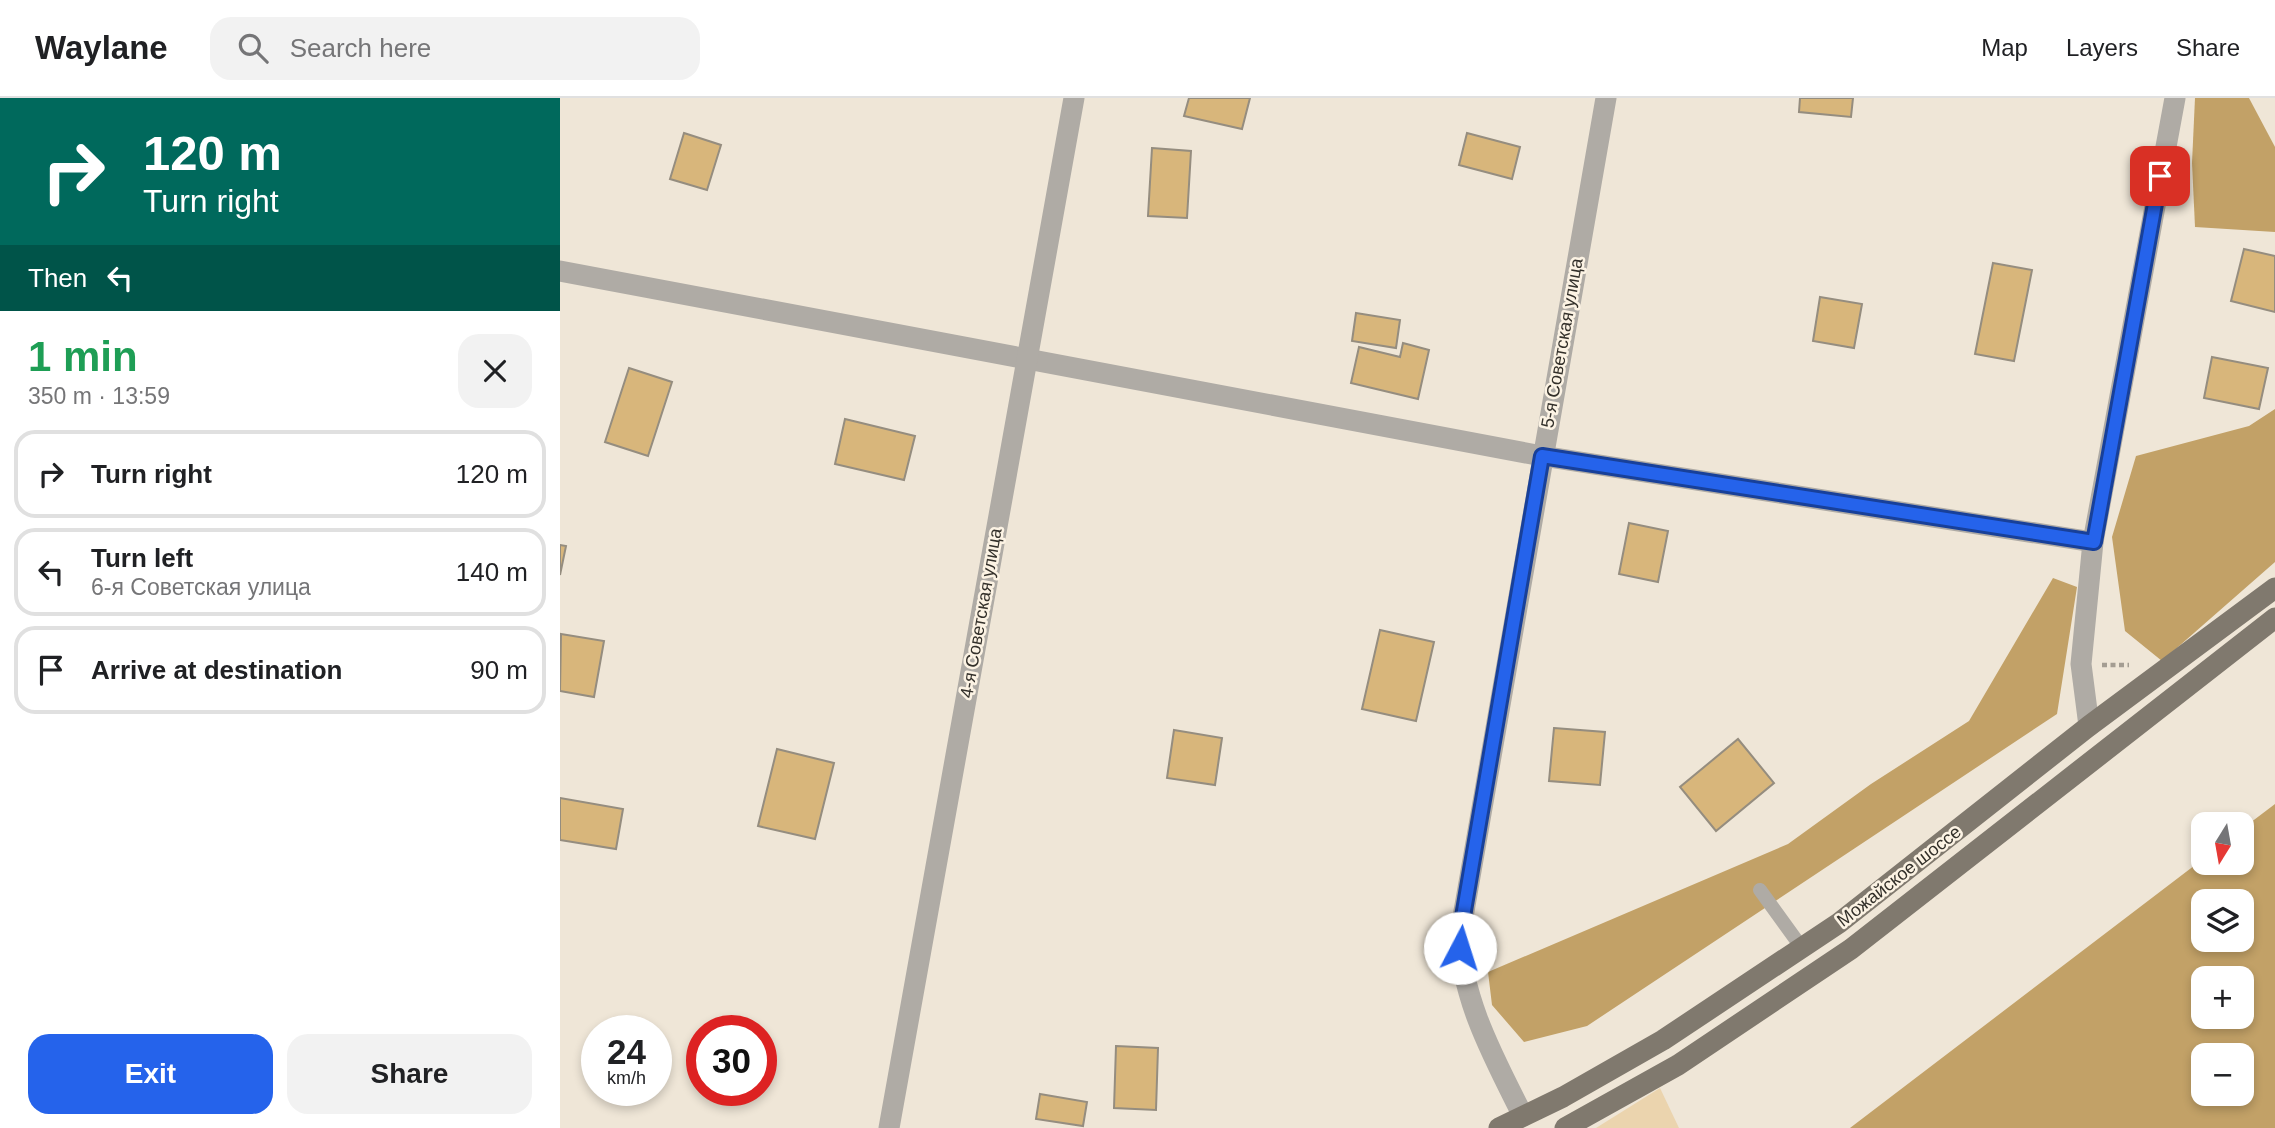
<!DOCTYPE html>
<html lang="en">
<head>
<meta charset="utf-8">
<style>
  :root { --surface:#fff; --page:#f2f2f2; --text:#202124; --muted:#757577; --line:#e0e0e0; --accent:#2563eb }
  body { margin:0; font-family:Helvetica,sans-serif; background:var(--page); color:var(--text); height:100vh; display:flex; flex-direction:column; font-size:26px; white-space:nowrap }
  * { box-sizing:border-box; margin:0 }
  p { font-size:23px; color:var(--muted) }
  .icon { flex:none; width:38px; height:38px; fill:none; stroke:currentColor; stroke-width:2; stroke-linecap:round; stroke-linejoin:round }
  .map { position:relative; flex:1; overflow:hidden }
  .panel { display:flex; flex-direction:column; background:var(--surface); width:560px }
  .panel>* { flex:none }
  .top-card { background:#00695c; color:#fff; overflow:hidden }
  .needle { width:46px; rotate:191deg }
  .tools { position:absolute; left:1631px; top:714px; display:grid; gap:14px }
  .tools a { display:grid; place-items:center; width:63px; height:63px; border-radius:14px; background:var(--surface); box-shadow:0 4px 10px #0003; font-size:35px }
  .speed { position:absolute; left:21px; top:917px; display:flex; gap:14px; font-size:35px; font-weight:700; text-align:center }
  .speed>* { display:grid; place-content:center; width:91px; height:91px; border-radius:50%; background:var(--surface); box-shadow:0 4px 10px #0003; line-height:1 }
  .speed small { font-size:18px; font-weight:400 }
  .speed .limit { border:10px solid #d22; background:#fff; color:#111 }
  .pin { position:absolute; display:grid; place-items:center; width:60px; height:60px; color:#fff; margin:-30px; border-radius:14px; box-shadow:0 4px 10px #0006 }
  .me { position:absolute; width:77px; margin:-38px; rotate:5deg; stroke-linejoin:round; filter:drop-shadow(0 0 5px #0008) }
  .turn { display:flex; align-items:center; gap:24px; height:147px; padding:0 28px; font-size:32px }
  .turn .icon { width:91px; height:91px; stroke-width:2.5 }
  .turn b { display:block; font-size:49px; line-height:60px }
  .then { display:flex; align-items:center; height:66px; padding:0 28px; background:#0003; gap:14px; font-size:26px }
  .round { display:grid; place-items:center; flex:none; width:74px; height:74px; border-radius:21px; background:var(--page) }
  .summary { display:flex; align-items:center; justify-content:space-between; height:119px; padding:0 28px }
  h1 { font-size:42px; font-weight:700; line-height:52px; color:#1e9e55 }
  .action { display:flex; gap:14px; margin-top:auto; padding:14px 28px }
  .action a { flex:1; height:80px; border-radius:21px; background:var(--accent); color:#fff; font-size:28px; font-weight:700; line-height:80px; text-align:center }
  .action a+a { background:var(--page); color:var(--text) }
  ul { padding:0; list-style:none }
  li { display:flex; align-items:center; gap:21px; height:88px; margin:0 14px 10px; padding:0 14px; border:4px solid var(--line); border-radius:21px }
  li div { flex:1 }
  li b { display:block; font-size:26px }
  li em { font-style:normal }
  header { display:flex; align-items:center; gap:42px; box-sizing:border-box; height:98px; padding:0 35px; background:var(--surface); border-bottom:2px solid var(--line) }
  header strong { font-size:33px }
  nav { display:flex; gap:38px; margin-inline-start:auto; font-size:24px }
  .search { width:490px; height:63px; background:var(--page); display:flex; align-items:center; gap:18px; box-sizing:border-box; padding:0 24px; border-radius:21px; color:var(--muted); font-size:26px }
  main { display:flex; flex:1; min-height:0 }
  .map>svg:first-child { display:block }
  .green { fill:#ebd4ae }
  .forest { fill:#c2a167; fill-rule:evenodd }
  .building { fill:#d8b67b; stroke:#958d7f; stroke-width:2 }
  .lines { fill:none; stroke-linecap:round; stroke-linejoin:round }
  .path { stroke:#a49d92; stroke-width:4.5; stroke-dasharray:5 3.5; stroke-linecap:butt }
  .service { stroke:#afaba5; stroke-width:14 }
  .minor { stroke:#afaba5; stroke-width:21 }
  .primary { stroke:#80796e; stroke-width:21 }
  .route-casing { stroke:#184099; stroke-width:18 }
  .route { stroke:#2563eb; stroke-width:12 }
  .labels { text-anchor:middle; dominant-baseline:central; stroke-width:5; stroke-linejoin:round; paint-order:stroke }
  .street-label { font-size:18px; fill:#33302a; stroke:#fcf3e4 }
</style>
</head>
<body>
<header>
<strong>Waylane</strong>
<div class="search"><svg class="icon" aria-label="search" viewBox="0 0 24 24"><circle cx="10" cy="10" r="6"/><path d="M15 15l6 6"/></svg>Search here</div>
<nav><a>Map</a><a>Layers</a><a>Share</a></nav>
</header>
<main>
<section class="panel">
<div class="top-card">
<div class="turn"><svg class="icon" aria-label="right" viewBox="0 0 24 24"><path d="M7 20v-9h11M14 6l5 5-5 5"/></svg><div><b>120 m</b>Turn right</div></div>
<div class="then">Then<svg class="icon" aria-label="left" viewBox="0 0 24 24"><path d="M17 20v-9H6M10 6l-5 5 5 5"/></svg></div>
</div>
<div class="summary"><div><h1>1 min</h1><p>350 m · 13:59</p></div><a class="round"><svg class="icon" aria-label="close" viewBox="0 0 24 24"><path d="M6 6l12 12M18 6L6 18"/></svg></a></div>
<ul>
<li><svg class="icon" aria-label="right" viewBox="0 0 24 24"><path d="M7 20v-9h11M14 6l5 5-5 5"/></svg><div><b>Turn right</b></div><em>120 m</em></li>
<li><svg class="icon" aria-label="left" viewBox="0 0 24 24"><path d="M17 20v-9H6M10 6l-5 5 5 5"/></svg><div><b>Turn left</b><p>6-я Советская улица</p></div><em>140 m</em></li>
<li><svg class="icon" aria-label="arrive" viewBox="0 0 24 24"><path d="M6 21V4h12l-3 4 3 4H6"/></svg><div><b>Arrive at destination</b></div><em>90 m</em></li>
</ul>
<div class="action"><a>Exit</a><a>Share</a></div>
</section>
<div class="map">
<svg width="1715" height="1030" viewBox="0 0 1715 1030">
  <rect width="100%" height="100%" fill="#efe6d7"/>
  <path class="green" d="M1100,990l19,40h-83z"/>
  <g class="forest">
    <path d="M1635,0h54l26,49v85l-80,-5 -3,-64z"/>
    <path d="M1715,311v153l-113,99 -37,-30 -13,-94 24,-81 113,-30z"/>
    <path d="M1493,480l24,9 -20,127 -470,312 -63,16 -32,-37 -4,-33 300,-128 83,-60 98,-63z"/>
    <path d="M1715,706v324h-425l353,-269v4h39v-34zM1643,803h39v39h-39zM1643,880h39v39h-39zM1643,957h39v39h-39z"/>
  </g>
  <g class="building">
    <path d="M629,0h61l-8,31 -58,-13z"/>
    <path d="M1240,0h53l-2,19 -52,-5z"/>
    <path d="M124,35l37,12 -14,45 -37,-11z"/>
    <path d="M907,35l53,14 -8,32 -53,-14z"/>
    <path d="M592,50l39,3 -4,67 -39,-2z"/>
    <path d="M1684,151l31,7v56l-44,-11z"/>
    <path d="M1433,165l39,7 -18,91 -39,-7z"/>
    <path d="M1260,199l42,7 -8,44 -41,-7z"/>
    <path d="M796,215l44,7 -4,28 -44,-7z"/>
    <path d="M843,245l26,7 -11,49 -67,-16 8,-36 41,10z"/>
    <path d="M1652,259l56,11 -9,41 -55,-11z"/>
    <path d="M69,270l43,14 -24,74 -43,-14z"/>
    <path d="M285,321l70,17 -11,44 -69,-16z"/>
    <path d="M1069,425l39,8 -10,51 -39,-8z"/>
    <path d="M0,447l6,1 -6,29z"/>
    <path d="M820,532l54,12 -18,79 -54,-12z"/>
    <path d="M1,536l43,7 -10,56 -34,-6z"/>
    <path d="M994,630l51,4 -5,53 -51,-4z"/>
    <path d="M614,632l48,8 -7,47 -48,-7z"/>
    <path d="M1178,641l36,44 -58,48 -36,-44z"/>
    <path d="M217,651l57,14 -19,76 -57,-13z"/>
    <path d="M0,700l63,11 -7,40 -56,-9z"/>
    <path d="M556,948l42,2 -2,62 -42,-2z"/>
    <path d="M480,996l47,8 -4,24 -47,-7z"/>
  </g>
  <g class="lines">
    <path class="path" d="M1542,567h27"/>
    <path class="service" d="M1200,792l42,58"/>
    <g class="minor">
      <path d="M0,173l982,185 551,86"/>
      <path d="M1529,628l-8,-62 12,-122 82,-444"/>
      <path d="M963,1018c-28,-56 -63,-119 -63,-182l146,-836"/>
      <path d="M329,1030l185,-1030"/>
    </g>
    <g class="primary">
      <path d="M939,1030l64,-31 100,-57 176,-117 250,-197 186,-138"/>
      <path d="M1005,1030l113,-63 173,-116 424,-331"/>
    </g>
  </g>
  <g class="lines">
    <g class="route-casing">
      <path id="route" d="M900,850v-14l82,-478 552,86 66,-366"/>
    </g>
    <use href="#route" class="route"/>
  </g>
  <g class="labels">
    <g class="street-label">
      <text transform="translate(1002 245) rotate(-80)">5-я Советская улица</text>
      <text transform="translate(421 515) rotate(-80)">4-я Советская улица</text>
      <text transform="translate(1339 778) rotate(-38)">Можайское шоссе</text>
    </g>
  </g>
</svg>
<div class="tools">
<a><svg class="needle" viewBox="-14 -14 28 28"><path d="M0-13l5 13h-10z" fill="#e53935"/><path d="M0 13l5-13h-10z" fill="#757577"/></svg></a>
<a><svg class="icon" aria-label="layers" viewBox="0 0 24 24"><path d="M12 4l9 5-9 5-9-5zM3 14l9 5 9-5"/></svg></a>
<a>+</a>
<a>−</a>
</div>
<div class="speed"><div>24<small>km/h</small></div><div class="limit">30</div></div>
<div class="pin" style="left:1600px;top:78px;background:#d93025"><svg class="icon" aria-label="arrive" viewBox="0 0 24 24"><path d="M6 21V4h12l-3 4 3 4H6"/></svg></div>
<svg class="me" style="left:900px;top:850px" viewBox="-20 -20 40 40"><circle r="19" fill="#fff"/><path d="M0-13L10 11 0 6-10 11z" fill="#2563eb"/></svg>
</div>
</main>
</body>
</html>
